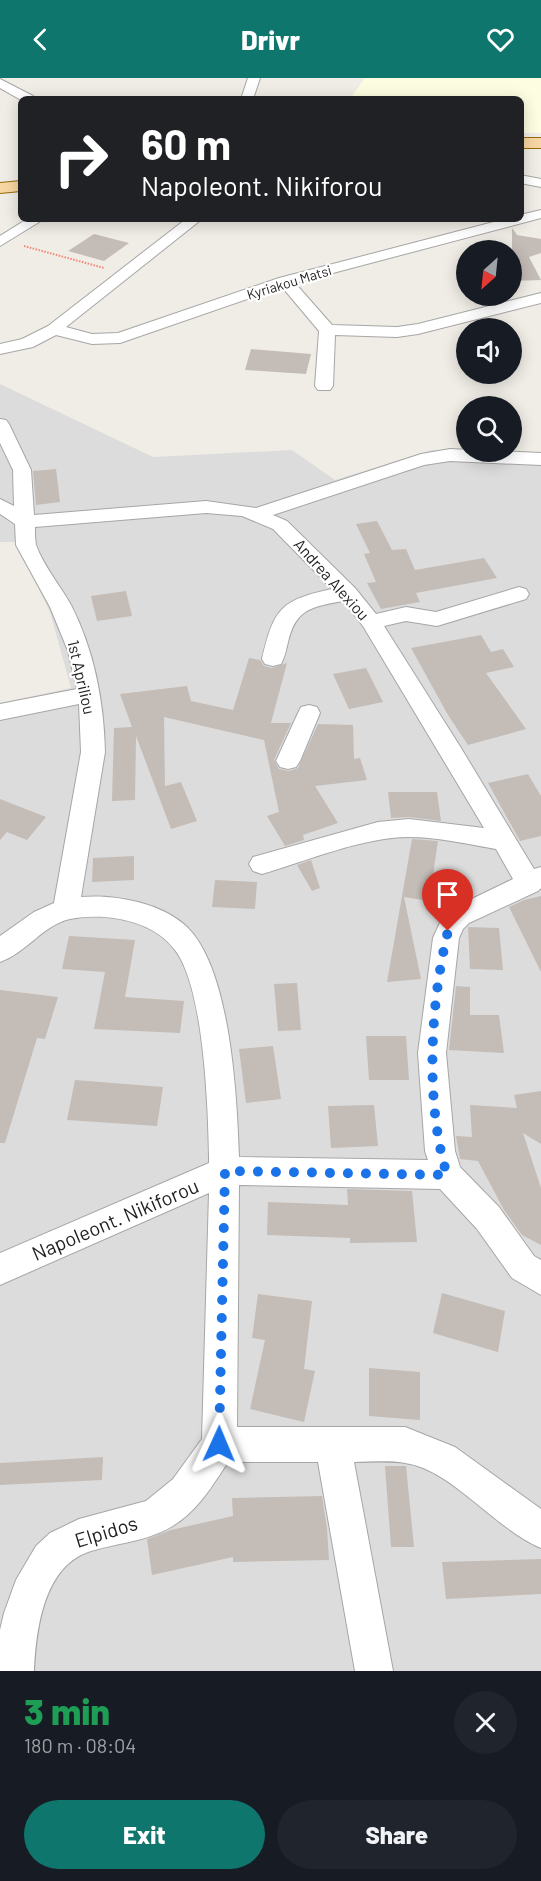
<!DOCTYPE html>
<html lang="en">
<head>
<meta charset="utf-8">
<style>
  :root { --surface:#171b24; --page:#20242c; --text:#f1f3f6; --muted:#9ea1a6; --accent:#0f766e }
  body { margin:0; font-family:Barlow,sans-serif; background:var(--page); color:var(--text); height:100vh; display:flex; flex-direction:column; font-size:22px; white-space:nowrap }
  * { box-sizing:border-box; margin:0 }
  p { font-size:20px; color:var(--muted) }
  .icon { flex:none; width:33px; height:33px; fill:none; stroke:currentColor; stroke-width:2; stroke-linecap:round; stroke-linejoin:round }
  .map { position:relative; height:1593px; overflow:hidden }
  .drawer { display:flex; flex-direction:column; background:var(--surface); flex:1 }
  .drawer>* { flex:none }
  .top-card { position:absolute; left:18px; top:18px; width:506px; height:126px; border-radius:9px; box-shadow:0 3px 15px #0003; background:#202124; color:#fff; overflow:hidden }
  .needle { width:39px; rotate:207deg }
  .controls { position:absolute; left:456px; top:162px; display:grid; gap:12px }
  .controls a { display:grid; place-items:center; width:66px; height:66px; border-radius:50%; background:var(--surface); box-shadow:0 3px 15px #0003; font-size:30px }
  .pin { position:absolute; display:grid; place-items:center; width:51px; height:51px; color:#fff; margin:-62px -26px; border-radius:50% 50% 50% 0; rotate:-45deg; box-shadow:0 0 6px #0007 }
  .pin .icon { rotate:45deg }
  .me { position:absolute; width:66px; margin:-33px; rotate:1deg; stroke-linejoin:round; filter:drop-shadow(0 0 4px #0008) }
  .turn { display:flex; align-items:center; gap:21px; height:126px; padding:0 24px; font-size:27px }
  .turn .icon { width:78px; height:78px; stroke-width:2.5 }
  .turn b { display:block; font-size:42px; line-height:51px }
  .round { display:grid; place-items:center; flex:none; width:63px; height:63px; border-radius:32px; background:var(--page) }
  .head { display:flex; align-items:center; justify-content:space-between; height:102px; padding:0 24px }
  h1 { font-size:36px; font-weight:800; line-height:45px; color:#1e9e55 }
  .primary-button { display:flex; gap:12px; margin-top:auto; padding:12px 24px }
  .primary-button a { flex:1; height:69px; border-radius:36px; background:var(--accent); color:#fff; font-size:24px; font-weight:800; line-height:69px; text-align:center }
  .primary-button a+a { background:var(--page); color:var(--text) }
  header { display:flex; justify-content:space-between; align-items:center; height:78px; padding:0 24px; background:var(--accent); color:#fff; font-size:27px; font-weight:800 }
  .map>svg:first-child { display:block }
  .residential { fill:#dddcdc }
  .education { fill:#fdfee1 }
  .building { fill:#c4bcb6 }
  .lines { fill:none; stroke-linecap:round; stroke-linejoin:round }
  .minor-casing { stroke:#a6a6a6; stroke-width:2 }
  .major-casing { stroke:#946b06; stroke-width:2 }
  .path { stroke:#f48573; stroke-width:2; stroke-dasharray:1.5 1.5; stroke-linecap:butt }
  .minor { fill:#fff; fill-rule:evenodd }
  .major { fill:#f8d6a3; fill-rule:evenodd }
  .route { stroke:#1a73e8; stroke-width:10; stroke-dasharray:0 18 }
  .labels { text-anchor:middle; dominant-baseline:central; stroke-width:4.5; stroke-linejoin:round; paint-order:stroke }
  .far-street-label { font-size:14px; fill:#1f1f1f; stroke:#fff }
  .street-label { font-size:16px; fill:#1f1f1f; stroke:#fff }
  .near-street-label { font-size:20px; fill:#1f1f1f; stroke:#fff }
</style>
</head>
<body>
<header><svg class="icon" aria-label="back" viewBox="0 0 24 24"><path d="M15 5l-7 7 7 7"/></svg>Drivr<svg class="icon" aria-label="heart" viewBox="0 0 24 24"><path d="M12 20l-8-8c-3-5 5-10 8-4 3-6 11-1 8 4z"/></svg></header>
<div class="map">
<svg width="541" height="1593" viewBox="0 0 541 1593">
  <rect width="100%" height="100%" fill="#f0ede6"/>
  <path class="residential" d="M0,306l153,73 139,-7 43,30 97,-30 109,6v1215h-541v-968l71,-15 -21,-76 -34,-70h-16z"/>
  <path class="education" d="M365,0h176v55h-20l-1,-34h-170z"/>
  <g class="building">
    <path d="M512,150l5,7 24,4v14l-12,4 12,23 -29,1z"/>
    <path d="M94,156l35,9 -25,18 -36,-10z"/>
    <path d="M251,271l60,5 -5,20 -61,-4z"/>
    <path d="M56,391l4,33 -24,3 -3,-34z"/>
    <path d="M377,443l15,29 14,-1 9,21 69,-12 13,20 -81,15 4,9 -39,7 -14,-26 9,-1 -12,-28 6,-1 -14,-29z"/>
    <path d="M126,513l6,25 -35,5 -6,-25z"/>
    <path d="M481,557l10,17 12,-3 11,18 -28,6 40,56 -58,16 -20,-30 -37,-67z"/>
    <path d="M249,580l11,2 4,6 8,2 15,-5 -16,60h20l-17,37 5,9 10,2 9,-3 20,-44 35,1 1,34 6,-1 7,22 -52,6 23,37 -35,12 1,5 -19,6 -18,-30 12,-4 -15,-72 -100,-23 1,69 16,-4 16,39 -26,8 -35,-93 -1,64 -23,1 2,-73 18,-1 -12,-33 67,-8 4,15 42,9z"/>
    <path d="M366,590l17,34 -34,7 -16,-35z"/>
    <path d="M528,696l13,22v40l-21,5 -32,-58z"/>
    <path d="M388,714h49l4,29 -32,-4 -18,1z"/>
    <path d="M0,721l46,18 -19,23 -20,-8 -7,8z"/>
    <path d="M412,761l26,2 -9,60 -25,-4 17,82 -34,3z"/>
    <path d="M134,778v24l-42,2 1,-24z"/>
    <path d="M311,782l9,28 -8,3 -15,-26z"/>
    <path d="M215,802l42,2 -2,27 -43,-2z"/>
    <path d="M541,818v76l-32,-65 15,-7z"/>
    <path d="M468,849l31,1 4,42 -33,-1z"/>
    <path d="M69,858l66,4 -10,57 59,4 -4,32 -86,-4 11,-57 -43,-3z"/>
    <path d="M297,905l4,47 -23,1 -4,-47z"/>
    <path d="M456,908l14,1v28h29l5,38 -55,-3z"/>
    <path d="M0,912l58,7 -13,42 -8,-1 -32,105h-5z"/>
    <path d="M366,958h40l3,44h-40z"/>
    <path d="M273,968l8,53 -35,4 -7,-54z"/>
    <path d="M75,1002l88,7 -6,39 -90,-6z"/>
    <path d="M541,1013v53l-18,-11 18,55v57l-19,-10 -18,-25 -26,-49 -18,-2 -4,-23 16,1 -2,-32 47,3 -3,-13z"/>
    <path d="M374,1027l4,41 -47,2 -3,-42z"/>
    <path d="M347,1111l65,2 5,51 -67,1v-5l-83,-3 1,-33 80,3z"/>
    <path d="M442,1215l63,18 -7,41 -65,-19z"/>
    <path d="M258,1216l54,7 -8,68 11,2 -11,51 -54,-13 15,-69 -13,-2z"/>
    <path d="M369,1290l51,4v48l-51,-4z"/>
    <path d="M103,1379l-1,23 -102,5v-22z"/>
    <path d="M385,1388h21l8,81h-23z"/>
    <path d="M322,1418l5,32 2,32 -96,2v-5l-81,18 -5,-36 24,-9 62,-14 -1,-18z"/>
    <path d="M541,1481v35l-95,5 -4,-37z"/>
  </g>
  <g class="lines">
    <g class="minor-casing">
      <g id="minor">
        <path d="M248,0h12l-7,21h-12z"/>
        <path d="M0,1l33,17 2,3 -14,1 -21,-12z"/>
        <path d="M520,97l21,4v8l-21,-4z"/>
        <path d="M541,132v8l-246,65 37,42 65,2 21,-3 123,-31v10l-123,31 -21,3 -62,-2 -2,51 -3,4h-12l-3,-4 4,-55 -37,-44 -162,56 -28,1 -36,-9 -23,12 -33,7v-10l22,-5 26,-13 138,-107h16l-136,108 26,7 26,-1 161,-55 226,-59h15v-4z"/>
        <path d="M27,141h17l-44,27v-10z"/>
        <path d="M0,341l6,1 3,4 22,46 3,45 172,-14 50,7 165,-54 29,-5 91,4v12l-91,-4 -26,4 -151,50 14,6 68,67 21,26 30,-7 30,5 83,-25 7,2 3,5 -3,5 -89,27 -31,-5 -22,5 77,122 73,121 7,-2v21l-3,3 -69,32 -6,6 -4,9 -13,115 9,98 5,16 39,40 35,49 7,4v35l-29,-17 -35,-49 -37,-40 -201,-4 -2,242h168l50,20 86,62v39c-46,-19 -90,-79 -136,-85 -17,-3 -35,-1 -51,-1l39,209h-38l-37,-209h-90c-15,23 -31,50 -57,65 -26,15 -55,16 -83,25 -45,16 -52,79 -54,119h-34v-41l4,-17 12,-33 20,-34 14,-13 29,-14 67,-18 27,-22 29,-40 7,-246 -209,92v-32l209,-90v-7c-1,-49 -5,-168 -34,-206 -22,-30 -70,-38 -105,-31 -27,6 -44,34 -70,43v-26l34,-24 20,-9 27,-151 -2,-48 -79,16v-16l77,-15 -9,-38 -18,-44 -34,-62 -1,-21 -15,-10v-15l14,7 -1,-36 -13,-27zM206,435l36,3 31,13 59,60c-51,11 -58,19 -70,70l3,5 8,2 8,-2c4,-7 5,-14 7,-22 8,-34 24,-35 55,-41l20,25 121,202 -75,-9 -31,3 -125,35 -4,7 4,7 9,3c44,-13 102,-37 147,-37 29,0 58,7 87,12l17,30 -62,30 -8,7 -10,22 -15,115 7,98 3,9 -189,-3c-2,-59 -8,-185 -51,-229 -25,-25 -73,-34 -107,-31l24,-145c-1,-50 -11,-102 -34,-147 -10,-18 -28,-40 -35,-60 -1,-5 -1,-12 -1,-18z"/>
        <path d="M309,627l8,2 3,6 -20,48 -4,6 -8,2 -8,-2 -4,-6 22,-48 3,-6z"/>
      </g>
    </g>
    <g class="major-casing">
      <g id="major">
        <rect x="520" y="60" width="21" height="10"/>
        <path d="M21,103v10l-21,2v-10z"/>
      </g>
    </g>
    <path class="path" d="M24,168l80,22"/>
    <use href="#minor" class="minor"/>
    <use href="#major" class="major"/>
  </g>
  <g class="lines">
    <path class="route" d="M219,1366l6,-273 222,4c-22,-72 -17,-171 1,-244"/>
  </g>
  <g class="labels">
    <g class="far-street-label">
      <text transform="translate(289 204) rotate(-17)">Kyriakou Matsi</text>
    </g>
    <g class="street-label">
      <text transform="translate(332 501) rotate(48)">Andrea Alexiou</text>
      <text transform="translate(82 599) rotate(77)">1st Apriliou</text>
    </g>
    <g class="near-street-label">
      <text transform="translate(115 1141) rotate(-23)">Napoleont. Nikiforou</text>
      <text transform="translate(106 1453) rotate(-17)">Elpidos</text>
    </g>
  </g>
</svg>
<div class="controls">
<a><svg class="needle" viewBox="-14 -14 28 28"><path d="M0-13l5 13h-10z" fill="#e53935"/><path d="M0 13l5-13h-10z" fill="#9ea1a6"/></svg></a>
<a><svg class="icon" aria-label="sound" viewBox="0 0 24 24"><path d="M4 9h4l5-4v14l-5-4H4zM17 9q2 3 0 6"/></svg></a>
<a><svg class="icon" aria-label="search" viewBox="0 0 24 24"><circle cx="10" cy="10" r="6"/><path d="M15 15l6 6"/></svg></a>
</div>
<div class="pin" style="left:448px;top:853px;background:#d93025"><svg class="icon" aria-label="arrive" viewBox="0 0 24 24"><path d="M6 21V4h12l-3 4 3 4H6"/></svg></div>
<svg class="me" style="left:219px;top:1366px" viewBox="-20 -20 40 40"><path d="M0-17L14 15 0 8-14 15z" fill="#1a73e8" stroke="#fff" stroke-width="4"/></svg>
<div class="top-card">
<div class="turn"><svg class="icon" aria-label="right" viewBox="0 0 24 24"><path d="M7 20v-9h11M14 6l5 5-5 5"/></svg><div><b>60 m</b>Napoleont. Nikiforou</div></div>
</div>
</div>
<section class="drawer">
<div class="head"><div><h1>3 min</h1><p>180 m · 08:04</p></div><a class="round"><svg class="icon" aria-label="close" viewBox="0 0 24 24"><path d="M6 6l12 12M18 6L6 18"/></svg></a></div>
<div class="primary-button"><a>Exit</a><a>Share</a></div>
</section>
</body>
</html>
